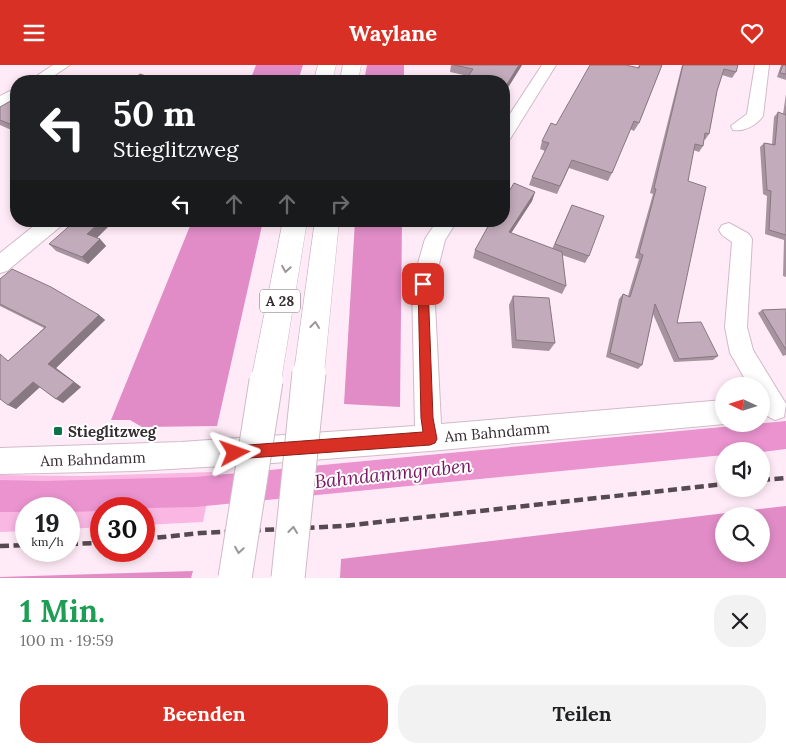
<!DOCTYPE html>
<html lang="de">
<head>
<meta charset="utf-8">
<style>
  :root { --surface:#fff; --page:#f2f2f2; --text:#202124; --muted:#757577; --accent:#d93025 }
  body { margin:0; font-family:Lora,serif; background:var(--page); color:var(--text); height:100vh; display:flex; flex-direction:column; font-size:19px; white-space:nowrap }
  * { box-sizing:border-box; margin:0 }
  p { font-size:16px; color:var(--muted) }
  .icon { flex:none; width:28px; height:28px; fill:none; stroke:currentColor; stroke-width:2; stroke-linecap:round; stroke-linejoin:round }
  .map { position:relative; height:513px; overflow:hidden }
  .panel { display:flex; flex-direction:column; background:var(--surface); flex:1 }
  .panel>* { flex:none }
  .banner { position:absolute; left:10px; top:10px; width:500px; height:152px; border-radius:20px; box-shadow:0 2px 8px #0003; background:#202124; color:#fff; overflow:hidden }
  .needle { width:32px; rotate:274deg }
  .buttons { position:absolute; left:715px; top:312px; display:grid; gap:10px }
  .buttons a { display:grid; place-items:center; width:55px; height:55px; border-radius:50%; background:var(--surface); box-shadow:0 2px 8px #0003; font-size:25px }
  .speed { position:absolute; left:15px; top:432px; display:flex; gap:10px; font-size:25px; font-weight:700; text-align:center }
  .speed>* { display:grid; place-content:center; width:65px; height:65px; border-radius:50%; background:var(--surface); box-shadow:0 2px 8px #0003; line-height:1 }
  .speed small { font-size:12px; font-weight:400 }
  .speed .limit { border:8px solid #d22; background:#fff; color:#111 }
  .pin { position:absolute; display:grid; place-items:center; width:42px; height:42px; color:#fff; margin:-21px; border-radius:10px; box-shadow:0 2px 8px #0006 }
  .me { position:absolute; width:55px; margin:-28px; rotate:86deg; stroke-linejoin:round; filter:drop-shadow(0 0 4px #0008) }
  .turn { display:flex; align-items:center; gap:18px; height:105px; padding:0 20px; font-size:22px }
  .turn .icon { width:65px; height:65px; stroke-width:2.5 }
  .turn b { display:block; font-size:35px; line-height:42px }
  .lanes { display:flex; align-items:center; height:48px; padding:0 20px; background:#0003; justify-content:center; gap:25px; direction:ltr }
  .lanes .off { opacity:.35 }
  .round { display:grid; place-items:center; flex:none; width:52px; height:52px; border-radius:20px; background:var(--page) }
  .summary { display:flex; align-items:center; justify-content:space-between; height:85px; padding:0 20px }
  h1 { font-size:30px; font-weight:800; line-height:38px; color:#1e9e55 }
  .action { display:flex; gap:10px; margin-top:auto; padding:10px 20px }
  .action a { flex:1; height:58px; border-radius:20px; background:var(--accent); color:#fff; font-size:20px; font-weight:800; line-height:58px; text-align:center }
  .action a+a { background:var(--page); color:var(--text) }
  header { display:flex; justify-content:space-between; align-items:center; height:65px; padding:0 20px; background:var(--accent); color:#fff; font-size:22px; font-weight:800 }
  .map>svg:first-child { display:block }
  .green { fill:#fab7e4 }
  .forest { fill:#e18cc7; fill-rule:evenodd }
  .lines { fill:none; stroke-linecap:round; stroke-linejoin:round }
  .canal { fill:#ea93cf; fill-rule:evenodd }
  .street-casing { stroke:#d1bac9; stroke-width:2 }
  .highway-casing { stroke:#d1bac9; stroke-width:1 }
  .street { fill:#fff; fill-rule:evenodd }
  .highway { fill:#fff; fill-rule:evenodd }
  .rail { stroke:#554a51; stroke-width:4.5; stroke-dasharray:9 4.5; stroke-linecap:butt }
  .highway-bridge-casing { stroke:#d1bac9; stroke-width:35; stroke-linecap:butt }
  .highway-bridge { stroke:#fff; stroke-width:33 }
  .wall { fill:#a793a0 }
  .shaded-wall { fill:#887882 }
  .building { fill:#c2abba; stroke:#887882 }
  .oneway { stroke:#9a9699 }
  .route { fill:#d93025; stroke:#8d1f18 }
  .poi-dot { fill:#0b7249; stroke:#fff; stroke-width:2 }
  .labels { text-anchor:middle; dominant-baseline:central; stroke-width:4; stroke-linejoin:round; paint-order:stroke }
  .shield { fill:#fff; stroke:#726c70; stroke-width:1 }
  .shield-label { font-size:14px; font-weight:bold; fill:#362d33 }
  .poi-label { font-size:15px; font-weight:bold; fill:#362d33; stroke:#fff; text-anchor:start }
  .street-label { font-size:15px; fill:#362d33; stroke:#fff }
  .near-water-label { font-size:19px; font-style:italic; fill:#7a1463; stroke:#fff }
</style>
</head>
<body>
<header><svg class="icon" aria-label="menu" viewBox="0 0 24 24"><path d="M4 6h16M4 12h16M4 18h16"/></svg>Waylane<svg class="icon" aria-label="heart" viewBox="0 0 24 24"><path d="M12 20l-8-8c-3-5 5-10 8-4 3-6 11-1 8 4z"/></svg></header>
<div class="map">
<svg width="786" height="513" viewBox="0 0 786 513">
  <rect width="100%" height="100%" fill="#ffebf7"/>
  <path class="green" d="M213,407l-10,50 -59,3v-16h-43v18l-32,2v-20h-43v22l-26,1v-57l82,1z"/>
  <g class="forest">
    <path d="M256,0h47l-5,16h-48z"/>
    <path d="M367,0h37v16h-40z"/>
    <path d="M192,156h71l-46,205 -75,1 -12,-7h-19z"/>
    <path d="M355,156h47l-2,186 -56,-3z"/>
    <path d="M786,441v72h-446l1,-19zM761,451v38h-37v-38z"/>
    <path d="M193,506l-2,7h-191v-1z"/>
  </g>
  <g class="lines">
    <path class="canal" d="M786,356v28l-25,3 -37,-1v4l-529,52 -94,2v2l-32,1v-3h-43v3h-26v-32l43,1 152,-4z"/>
    <g class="street-casing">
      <g id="street">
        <path d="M53,0h17l-24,16h-17z"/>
        <path d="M542,0h14l-46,74 -6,1v-17z"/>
        <path d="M755,0h14l-6,51c-6,9 -19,16 -30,14l-2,-4 16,-12z"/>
        <path d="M16,23v12l-16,8v-12z"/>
        <path d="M40,156h24l-3,5 -54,45 -7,2v-20z"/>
        <path d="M437,156h20l-12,19 -11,44 7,140 283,-24 1,24 -295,27 -158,12 -136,8 -136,3v-26l181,-6 234,-16 -3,-142 13,-45z"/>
        <path d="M729,158l20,11 3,5 -5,88 6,23 33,54 -2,13 -9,3c-17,-7 -14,-17 -14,-34h-12l-19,-33 -5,-26 7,-85 -10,-7 -3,-5 3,-5z"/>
      </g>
    </g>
    <g class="highway-casing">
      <g id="highway">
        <path d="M318,0h18l-4,16h-18z"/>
        <path d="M343,0h18l-3,16h-18z"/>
        <path d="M283,156h24l-26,160 -4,10 -11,4 -11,-4 -4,-10z"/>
        <path d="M315,156h24l-15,152 -5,10 -10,4 -10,-4 -5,-10z"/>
      </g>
    </g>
    <use href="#street" class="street"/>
    <use href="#highway" class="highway"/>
    <g class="rail">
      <path d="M761,415l25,-2"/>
      <path d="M144,474l57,-6 143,-7 380,-42"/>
      <path d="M69,479l32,-1"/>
      <path d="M0,481l26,-1"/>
    </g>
    <g class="highway-bridge-casing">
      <g id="highway-bridge">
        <path d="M235,513l31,-197"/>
        <path d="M288,513l21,-205"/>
      </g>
    </g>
    <use href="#highway-bridge" class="highway-bridge"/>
  </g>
  <g class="wall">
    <path d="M451,0h71l-18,29v-13l-36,-5 -18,-4z"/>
    <path d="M639,0h23l-23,58 -5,8 -4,-2 -18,44 -4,8 -39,-13 -12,26 -28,-9 3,-8 13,-26 -5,-2 2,-8 14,-16 82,-58z"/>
    <path d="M682,0h56l-2,7 -4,6 -10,-3 -5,16 -8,43 -4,6 -1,-1 -1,7 -4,6 -6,-2 -5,31 -11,142 41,33 -5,4 -39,2 -21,-48 -11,51 -4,4 -32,-12 13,-58 4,-5 5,2 11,-37 -4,-1 18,-64 -3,-1z"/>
    <path d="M781,0h5v15l-9,-3z"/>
    <path d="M786,29v183l-3,-1 1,-36 -19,-6 2,-38 -4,-2 -3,-47 4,-4 8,1 2,-27 4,-5 5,2z"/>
    <path d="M0,42l16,25 -16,-7z"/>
    <path d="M16,102v12l-6,-7z"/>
    <path d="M535,127l-3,9 -21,32 41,16 20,-44 17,51 -4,7 -23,-8 4,31 -4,8 -89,-36 2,-8z"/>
    <path d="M97,173l3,1 6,7 -18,18 -32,-13 -7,-7z"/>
    <path d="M0,214l99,36 6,5 -49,48 25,19 -18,16 -7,-4 -16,-12 -24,22 -8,-4 1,-45 35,-32 -44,-22z"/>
    <path d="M513,231l42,47 -6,8 -37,-3 -3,-43z"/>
    <path d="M786,244v46l-3,1 -25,-43 4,-3z"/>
  </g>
  <g class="shaded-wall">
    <path d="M519,0h3l-18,29v-5z"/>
    <path d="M16,54v13l-6,-8z"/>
    <path d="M535,127l-3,9 -26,40 3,-9z"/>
    <path d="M101,156h13l-21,21 -6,-8z"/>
    <path d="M100,174l6,7 -18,18 -6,-7z"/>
    <path d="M99,250l6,5 -49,48 25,19 -18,16 -7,-4 -8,-35z"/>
    <path d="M33,317l8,4 -25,23 -8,-4z"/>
  </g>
  <g class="building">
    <path d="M454,0h65l-15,24v-8h-39l8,-12z"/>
    <path d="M590,0h36l13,3 1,-3h22l-23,58 -5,-2 -22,52 -40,-13 -12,26 -28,-9 17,-34 -7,-2 9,-18 5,2z"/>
    <path d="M683,0h55l-2,7 -12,-3 -7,22 -8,43 -4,-1 -2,13 -8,-2 -7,37 18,6 -29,136 24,-1 17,34 -39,3 -24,-55 -13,61 -32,-12 13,-59 7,3 13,-42 -4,-2 17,-64 -2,-1z"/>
    <path d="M783,0h3v9l-6,-1z"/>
    <path d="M140,9l21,7h-30z"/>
    <path d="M14,34l2,1v19l-6,5 -10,-4v-13z"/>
    <path d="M778,47l8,3v120l-17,-5 2,-39 -4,-1 -3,-47 11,2z"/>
    <path d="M16,102v8l-6,-3z"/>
    <path d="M514,118l21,9 -26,40 53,20 4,34 -91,-36 16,-29h13v-21z"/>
    <path d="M572,140l32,11 -15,40 -34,-12z"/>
    <path d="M75,156h26l-14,13 13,5 -18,18 -33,-13z"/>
    <path d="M12,204l39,18 48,28 -51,49 26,18 -18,17 -23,-17 -25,23 -8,-6v-45l8,7 38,-34 -46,-23v-25z"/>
    <path d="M513,231l36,2 6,45 -39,-3z"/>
    <path d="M786,244v41l-24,-40z"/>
  </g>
  <defs><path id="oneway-chevron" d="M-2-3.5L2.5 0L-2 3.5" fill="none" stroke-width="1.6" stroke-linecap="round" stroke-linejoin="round" transform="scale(1.25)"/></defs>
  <g class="oneway">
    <use href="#oneway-chevron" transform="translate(286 204) rotate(100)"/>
    <use href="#oneway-chevron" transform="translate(315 260) rotate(-83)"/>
    <use href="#oneway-chevron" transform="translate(293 465) rotate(-84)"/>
    <use href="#oneway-chevron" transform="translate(239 485) rotate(99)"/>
  </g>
  <path class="route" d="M423,214l5,5 5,134 4,21 -2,4 -5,2 -195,14 -5,-1 -1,-5 1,-5 5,-2 188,-14 -2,-14 -3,-134z"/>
  <rect class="poi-dot" x="53" y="361" width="10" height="10" rx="2.5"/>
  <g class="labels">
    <rect class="shield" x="260" y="224.5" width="40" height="23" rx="4"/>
    <g class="shield-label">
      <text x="280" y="236">A 28</text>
    </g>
    <g class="poi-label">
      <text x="68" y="366">Stieglitzweg</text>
    </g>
    <g class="street-label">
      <text transform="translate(497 367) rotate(-5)">Am Bahndamm</text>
      <text transform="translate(93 394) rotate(-2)">Am Bahndamm</text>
    </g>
    <g class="near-water-label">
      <text transform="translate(393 408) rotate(-6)">Bahndammgraben</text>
    </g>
  </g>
</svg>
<div class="buttons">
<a><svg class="needle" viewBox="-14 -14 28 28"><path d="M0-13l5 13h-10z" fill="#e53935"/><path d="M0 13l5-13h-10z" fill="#757577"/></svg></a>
<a><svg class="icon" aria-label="sound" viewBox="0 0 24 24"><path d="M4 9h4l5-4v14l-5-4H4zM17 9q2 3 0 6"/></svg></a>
<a><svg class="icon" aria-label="search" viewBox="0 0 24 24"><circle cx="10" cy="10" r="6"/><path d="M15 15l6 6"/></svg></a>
</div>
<div class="speed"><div>19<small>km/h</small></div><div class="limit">30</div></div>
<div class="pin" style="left:423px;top:219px;background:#d93025"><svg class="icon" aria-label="arrive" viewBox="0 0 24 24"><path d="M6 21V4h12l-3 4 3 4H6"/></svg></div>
<svg class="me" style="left:235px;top:388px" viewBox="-20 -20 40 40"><path d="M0-17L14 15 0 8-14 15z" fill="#d93025" stroke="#fff" stroke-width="4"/></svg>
<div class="banner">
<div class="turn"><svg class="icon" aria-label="left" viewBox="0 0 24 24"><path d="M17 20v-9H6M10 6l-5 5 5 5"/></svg><div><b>50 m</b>Stieglitzweg</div></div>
<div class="lanes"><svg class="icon" aria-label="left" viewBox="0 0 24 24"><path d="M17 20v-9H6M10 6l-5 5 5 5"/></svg><svg class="icon off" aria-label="ahead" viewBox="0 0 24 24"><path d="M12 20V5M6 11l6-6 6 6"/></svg><svg class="icon off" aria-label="ahead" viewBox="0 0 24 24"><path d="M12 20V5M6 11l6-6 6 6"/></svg><svg class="icon off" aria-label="right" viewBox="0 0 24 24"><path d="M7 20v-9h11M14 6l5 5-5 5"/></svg></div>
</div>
</div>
<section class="panel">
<div class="summary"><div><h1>1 Min.</h1><p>100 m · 19:59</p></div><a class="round"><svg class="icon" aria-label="close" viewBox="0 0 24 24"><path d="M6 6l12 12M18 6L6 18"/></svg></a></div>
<div class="action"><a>Beenden</a><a>Teilen</a></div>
</section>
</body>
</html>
